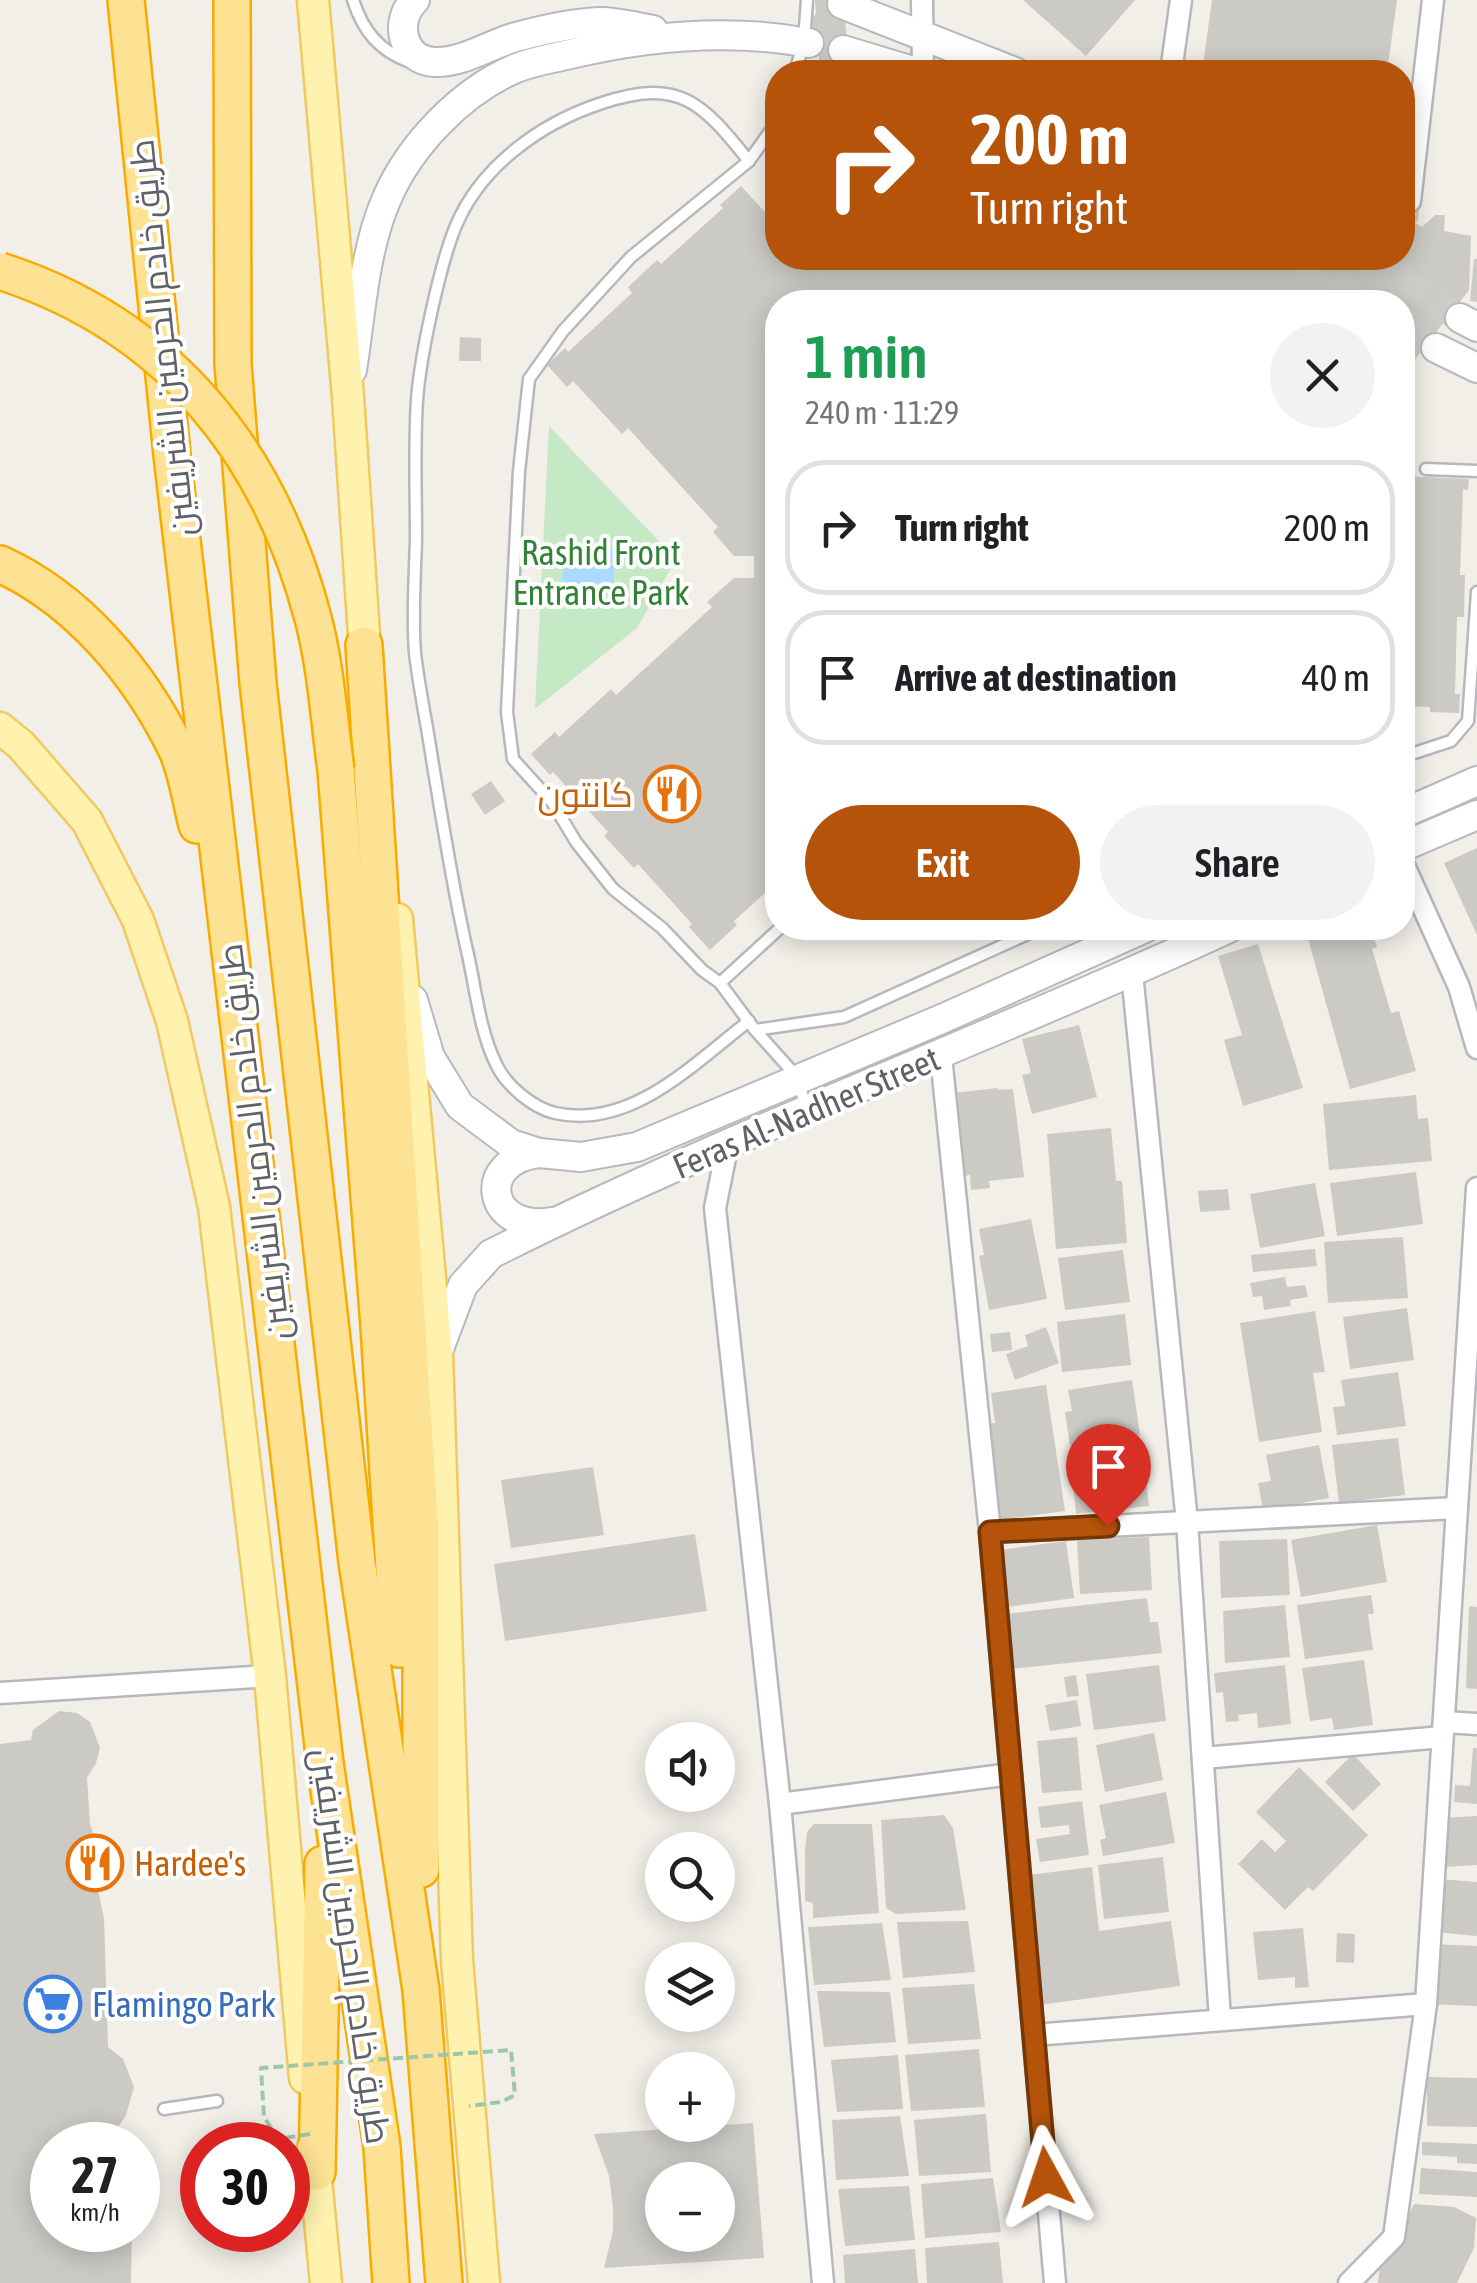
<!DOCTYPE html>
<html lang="en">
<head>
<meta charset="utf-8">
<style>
  :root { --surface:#fff; --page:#f2f2f2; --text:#202124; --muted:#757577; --line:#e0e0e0; --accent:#b45309 }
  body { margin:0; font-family:"Asap Condensed",Cairo,sans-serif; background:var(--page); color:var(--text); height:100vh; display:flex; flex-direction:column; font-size:38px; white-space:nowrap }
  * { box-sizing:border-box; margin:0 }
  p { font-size:32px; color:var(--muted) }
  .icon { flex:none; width:55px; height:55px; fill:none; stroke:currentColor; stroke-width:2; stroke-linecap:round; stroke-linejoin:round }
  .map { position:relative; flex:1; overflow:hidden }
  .panel { position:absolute; left:765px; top:290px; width:650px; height:650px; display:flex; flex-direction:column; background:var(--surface); border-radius:40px; box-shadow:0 5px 25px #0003 }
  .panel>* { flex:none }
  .top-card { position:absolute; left:765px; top:60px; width:650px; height:210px; border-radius:40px; box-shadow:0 5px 25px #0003; background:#b45309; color:#fff; overflow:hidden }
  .tools { position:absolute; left:645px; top:1722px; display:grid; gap:20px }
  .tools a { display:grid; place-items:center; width:90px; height:90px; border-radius:50%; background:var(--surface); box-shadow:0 5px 25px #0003; font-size:50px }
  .speed { position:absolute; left:30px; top:2122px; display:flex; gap:20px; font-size:50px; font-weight:700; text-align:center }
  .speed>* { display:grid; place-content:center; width:130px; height:130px; border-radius:50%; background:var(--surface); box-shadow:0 5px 25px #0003; line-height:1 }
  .speed small { font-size:25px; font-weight:400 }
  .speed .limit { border:15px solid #d22; background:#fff; color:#111 }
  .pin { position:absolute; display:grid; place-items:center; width:85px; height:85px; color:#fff; margin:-102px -42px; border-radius:50% 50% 50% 0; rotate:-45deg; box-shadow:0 0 10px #0007 }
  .pin .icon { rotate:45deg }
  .me { position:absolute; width:110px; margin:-55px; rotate:355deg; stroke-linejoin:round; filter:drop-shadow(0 0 8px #0008) }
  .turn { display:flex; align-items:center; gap:35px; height:210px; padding:0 40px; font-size:45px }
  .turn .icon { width:130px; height:130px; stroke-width:2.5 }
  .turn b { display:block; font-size:70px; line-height:85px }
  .round { display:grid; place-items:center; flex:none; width:105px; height:105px; border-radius:52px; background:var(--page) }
  .summary { display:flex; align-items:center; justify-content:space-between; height:170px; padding:0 40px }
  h1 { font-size:60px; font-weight:600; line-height:75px; color:#1e9e55 }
  .cta { display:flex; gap:20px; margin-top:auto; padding:20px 40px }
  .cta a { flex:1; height:115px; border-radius:60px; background:var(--accent); color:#fff; font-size:40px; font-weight:600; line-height:115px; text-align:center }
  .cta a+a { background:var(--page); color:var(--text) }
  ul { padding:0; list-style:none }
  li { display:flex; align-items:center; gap:30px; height:135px; margin:0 20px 15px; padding:0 20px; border:5px solid var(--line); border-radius:40px }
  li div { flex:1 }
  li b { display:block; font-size:38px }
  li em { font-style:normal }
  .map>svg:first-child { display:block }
  .green { fill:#c5e8c5 }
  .water { fill:#aadaff }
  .building { fill:#cccac5; fill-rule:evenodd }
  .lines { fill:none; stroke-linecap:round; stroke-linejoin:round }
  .street-tunnel { stroke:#ccccc8; stroke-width:20; stroke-dasharray:20 10; stroke-linecap:butt }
  .secondary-tunnel { stroke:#ccccc8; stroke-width:28; stroke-dasharray:28 14; stroke-linecap:butt }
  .lane-casing { stroke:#b5b8bc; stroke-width:15 }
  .street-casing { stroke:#b5b8bc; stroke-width:25 }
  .secondary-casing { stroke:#b6babf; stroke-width:32 }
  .primary-casing { stroke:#f2c960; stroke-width:35 }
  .highway-casing { stroke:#f9ab00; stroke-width:40 }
  .lane { stroke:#fff; stroke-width:10 }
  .street { stroke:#fff; stroke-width:20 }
  .secondary { stroke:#fff; stroke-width:28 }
  .primary { stroke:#fff2af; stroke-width:30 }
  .highway { stroke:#fde293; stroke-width:35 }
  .highway-bridge-casing { stroke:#f9ab00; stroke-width:40; stroke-linecap:butt }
  .path-bridge { stroke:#9cc7a9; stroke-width:4; stroke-dasharray:10 5; stroke-linecap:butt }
  .highway-bridge { stroke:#fde293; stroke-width:35 }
  .route-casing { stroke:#753606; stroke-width:25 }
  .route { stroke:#b45309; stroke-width:18 }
  .labels { text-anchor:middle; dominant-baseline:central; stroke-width:8; stroke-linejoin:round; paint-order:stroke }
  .street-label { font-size:35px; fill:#5f6368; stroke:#fff }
  .park-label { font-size:35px; fill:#348238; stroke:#fff }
  .food-label { font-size:35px; fill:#c56008; stroke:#fff; text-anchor:end }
  .shop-label { font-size:35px; fill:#366cbe; stroke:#fff; text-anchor:start }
</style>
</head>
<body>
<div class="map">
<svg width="1477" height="2283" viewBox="0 0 1477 2283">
  <rect width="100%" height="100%" fill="#f1efe8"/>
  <path class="green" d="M549,426l127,133 -39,69 -102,81z"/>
  <path class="water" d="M567,543l46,6 1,34 -53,2z"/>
  <g class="building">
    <path d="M815,0h20l10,20 2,19 -8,7 2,26h-21l-2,-24 -9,-6 -2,-19 9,-9z"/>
    <path d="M1023,0h112l-49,56z"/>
    <path d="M1212,0h185l-10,72h-185z"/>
    <path d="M741,186l33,36 4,-3v39h624v-44l20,13 13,-12h10l-1,16 27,5 -2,54 -63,81v28h-4v-97h-624v579l-44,40 3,4 -27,25 -21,-23 3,-3 -54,-60 -4,4 -30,-32 4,-4 -55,-60 -3,3 -19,-21 24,-22 4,5 52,-48 5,6 96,-88 -5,-5 27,-24h20v-22h-20l-21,-24 5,-5 -90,-99 -6,6 -49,-53 -6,6 -20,-22 18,-17 3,4 64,-59 -4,-6 29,-27 4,4 62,-56 -3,-3z"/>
    <path d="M1474,259h3v43l-7,-1z"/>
    <path d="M460,337l21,1v23h-22z"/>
    <path d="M1402,476l67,3 -1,11 -5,-1 -3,86h5l-1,42h-7l-2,77h5l-1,19 -29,-1v-5l-28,-1z"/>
    <path d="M491,781l14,20 -20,14 -14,-21z"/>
    <path d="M1477,848v87l-33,-72z"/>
    <path d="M1305,928h66l6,19 -5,2 19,64 8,-2 17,60 -66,18z"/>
    <path d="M1258,944l45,144 -60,18 -19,-66 18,-5 -24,-79z"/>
    <path d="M1079,1025l18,72 -65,17 -10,-39 9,-2 -9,-34z"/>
    <path d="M998,1088v2l15,-1 11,88 -35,4 1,7 -19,2 -1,-15 -7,1 -10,-83z"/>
    <path d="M1416,1095l2,24 10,-1 4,43 -103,9 -6,-66z"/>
    <path d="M1111,1128l5,53h6l5,62 -71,6 -9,-115z"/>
    <path d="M1416,1172l7,52 -86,12 -7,-53z"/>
    <path d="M1315,1183l10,53 -65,12 -10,-54z"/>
    <path d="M1228,1189l2,21 -30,2 -2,-21z"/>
    <path d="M1031,1219l16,80 -58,11 -10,-54 5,-1 -5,-26z"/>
    <path d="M1403,1237l5,61 -80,5 -4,-61z"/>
    <path d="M1315,1249l2,17 -64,6 -2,-17z"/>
    <path d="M1123,1250l7,52 -65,8 -7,-52z"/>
    <path d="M1285,1277l2,10 18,-2 3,12 -18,3 1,6 -27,4 -2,-14 -9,1 -3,-14z"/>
    <path d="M1407,1308l7,52 -64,9 -7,-52z"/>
    <path d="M1315,1311l10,61 -12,1 9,59 -63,10 -19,-119z"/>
    <path d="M1125,1314l6,51 -69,7 -5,-50z"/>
    <path d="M1046,1327l13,36 -44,17 -9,-26 22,-8 -3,-11z"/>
    <path d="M1010,1332l2,18 -20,2 -2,-18z"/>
    <path d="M1398,1372l8,54 -69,9 -4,-28 12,-1 -4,-26z"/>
    <path d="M1132,1380l8,55 -70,11 -5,-34 7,-1 -4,-21z"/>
    <path d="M1046,1385l19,126 -66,9 -14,-96 10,-1 -4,-30z"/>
    <path d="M1398,1438l7,57 -66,8 -7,-58z"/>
    <path d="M1319,1445l10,53 -66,12 -5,-27 13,-2 -5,-26z"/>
    <path d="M1142,1446l7,60 -73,8 -6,-61z"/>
    <path d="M593,1467l11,68 -93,13 -10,-68z"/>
    <path d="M1377,1525l10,57 -86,15 -10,-57z"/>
    <path d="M695,1534l12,77 -202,30 -11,-77z"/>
    <path d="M1149,1537l3,53 -72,4 -3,-54z"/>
    <path d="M1287,1539l3,56 -69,3 -2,-57z"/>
    <path d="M1066,1541l8,57 -67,9 -7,-57z"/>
    <path d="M1371,1595l3,19h-6l5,36 -68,9 -8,-54z"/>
    <path d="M1147,1598l3,24h8l4,31 -151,16 -6,-55z"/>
    <path d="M1285,1605l5,52 -65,6 -2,-52z"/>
    <path d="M1469,1606l8,1v82l-11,-1z"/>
    <path d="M1364,1660l9,65 -39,5 -2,-12 -22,3 -8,-53z"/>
    <path d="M1159,1665l7,56 -72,9 -8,-56z"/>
    <path d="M1285,1665l6,59 -33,4 -1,-15 -19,2 1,6 -13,1 -3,-30 -7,1 -2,-20z"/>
    <path d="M1076,1675l3,21 -12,1 -3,-20z"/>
    <path d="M1077,1700l4,26 -31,5 -5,-26z"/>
    <path d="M59,1711l18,2 13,9 10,26 -4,15 -9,15 3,46 6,17 -3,24 11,54 4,128 15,12 11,28 -8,28 -11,17 5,13h-68v85h80l-1,53h-131v-539l31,-4 2,-10z"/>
    <path d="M1154,1733l9,47 -58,12 -9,-47z"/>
    <path d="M1077,1737l5,53 -40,3 -5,-52z"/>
    <path d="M1473,1748h4v56l-23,-2 1,-17 15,1z"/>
    <path d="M1353,1754l28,30 -28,27 -28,-29z"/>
    <path d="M1299,1767l69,68 -55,56 -5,-4 -23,23 -47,-46 24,-25 13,13 11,-11 -30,-29z"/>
    <path d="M1166,1792l9,51 -72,13 -3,-16 6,-2 -7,-33z"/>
    <path d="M1082,1801l7,54 -49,7 -4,-23 34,-5 -1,-9 -28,3 -3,-21z"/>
    <path d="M944,1815l9,13 13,82 -70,4 -10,-6 -5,-88z"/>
    <path d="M1477,1816v49l-32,2 -3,-49z"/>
    <path d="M814,1824h58l7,89 -66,5v-15l-8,-2v-50l2,-19z"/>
    <path d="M1163,1857l6,55 -65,7 -6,-54z"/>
    <path d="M1092,1867l7,64 72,-10 9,65 -141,19 -18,-129z"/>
    <path d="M1439,1879l38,3v54l-43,-4z"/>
    <path d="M968,1921l7,51 -72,6 -6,-56z"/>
    <path d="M882,1923l9,57 -77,5 -6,-58z"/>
    <path d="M1303,1928l6,59 -14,1v-11l-37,3 -5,-48z"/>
    <path d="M1337,1933l18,1 -1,29 -18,-1z"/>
    <path d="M1430,1944l47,2v60l-49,-2z"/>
    <path d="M974,1984l7,55 -73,5 -6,-56z"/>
    <path d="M817,1991l73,1 6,50 -72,5z"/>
    <path d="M979,2049l6,58 -74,4 -6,-56z"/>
    <path d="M898,2055l5,54 -66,3 -6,-52z"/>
    <path d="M1427,2077l50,1v49l-50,-1z"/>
    <path d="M986,2114l5,58 -72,4 -5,-56z"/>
    <path d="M900,2116l9,60 -73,4 -4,-60z"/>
    <path d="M753,2123l11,135 -160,10 9,-37v-24l-4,-31 -15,-42zM662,2180h56v55h-56z"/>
    <path d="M1422,2142l55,2v20l-20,-1v-6l-35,-2z"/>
    <path d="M1421,2168l56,4v25l-58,-3z"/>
    <path d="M993,2178l8,54 -76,6 -4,-54z"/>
    <path d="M909,2186l6,54 -70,6 -7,-57z"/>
    <path d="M1414,2204l40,3 22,11 -2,30 -17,35h-79l2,-19 23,-50h6z"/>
    <path d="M999,2242l4,41h-76l-2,-35z"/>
    <path d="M915,2249l3,34h-73l-2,-28z"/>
  </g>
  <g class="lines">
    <path class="street-tunnel" d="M1401,280l9,-79"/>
    <g class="secondary-tunnel">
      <path d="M1298,258l68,44"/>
      <path d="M1365,258l95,60"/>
      <path d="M1402,326l34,22"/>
    </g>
    <g class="lane-casing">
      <g id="lane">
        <path d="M353,0c10,31 26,51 57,62"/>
        <path d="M795,72l9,-30 3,-42"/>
        <path d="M778,120l-29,41 -118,96 -68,74 -34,48 -10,92 -12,241 6,47 39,43 24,40 37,47 49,39 40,42 18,13 35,47 43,48 8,31"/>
        <path d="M1426,469l51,2"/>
        <path d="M1402,757l49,-16 17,-20 9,-129"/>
        <path d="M720,983l60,-55"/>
        <path d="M749,1021c-55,42 -118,109 -194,92 -22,-5 -48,-27 -58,-47 -17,-33 -21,-75 -29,-111 -15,-65 -25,-130 -36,-196 -5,-35 -13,-71 -17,-106 -3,-37 0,-77 1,-115 0,-46 -2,-92 1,-138 3,-42 22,-132 38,-172 25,-62 86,-105 147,-125 78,-26 100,0 147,58"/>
        <path d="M755,1030l89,-13 197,-89"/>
        <path d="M164,2109l53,-8"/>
      </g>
    </g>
    <g class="street-casing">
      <g id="street">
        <path d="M922,0l1,72"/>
        <path d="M1171,72l10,-72"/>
        <path d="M1410,201l23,-201"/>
        <path d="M1402,861l57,126 18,61"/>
        <path d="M1132,973l55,549 33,497"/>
        <path d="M941,1056l49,476 65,751"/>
        <path d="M728,1143l-13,65 65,596 43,479"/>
        <path d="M990,1532l467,-24"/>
        <path d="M0,1693l270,-17"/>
        <path d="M1444,1722l33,2"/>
        <path d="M1203,1758l239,-21"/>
        <path d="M780,1804l231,-30"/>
        <path d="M1034,2035l392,-31"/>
        <path d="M1349,2283l45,-46 32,-233 51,-816"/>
      </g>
    </g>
    <g class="secondary-casing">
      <g id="secondary">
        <path d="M415,0c-22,21 -13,61 20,62 28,1 55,-18 81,-25 26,-7 57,-14 84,-15 17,0 36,5 53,8"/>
        <path d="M842,4l173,68"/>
        <path d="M843,50l73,22"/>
        <path d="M1460,318l17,9"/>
        <path d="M1436,348l41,20"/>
        <path d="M352,370c9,-56 12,-120 35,-172 23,-53 74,-106 127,-129 16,-7 35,-10 52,-14 79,-19 163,-27 243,-12"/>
        <path d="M1402,814l75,-33"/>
        <path d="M1402,847l75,-32"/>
        <path d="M413,1000l17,57 30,49 51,38 28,9 42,4 56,-10 307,-129 201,-90"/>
        <path d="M539,1153c-64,7 -53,80 13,69"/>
        <path d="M437,1354l26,-69 28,-31c240,-121 494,-213 738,-326"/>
      </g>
    </g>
    <g class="primary-casing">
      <g id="primary">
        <path d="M313,0l35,397 18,268"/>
        <path d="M0,728l21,17 66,76 51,99 34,101 42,186 56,469 35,402"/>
        <path d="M397,919l40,435 20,606 27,323"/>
        <path d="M313,2148l13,135"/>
      </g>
    </g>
    <g class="highway-casing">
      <g id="highway">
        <path d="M126,0l46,455 153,1308 57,384 9,136"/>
        <path d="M232,0l1,364 25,319 99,879 64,428 23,293"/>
        <path d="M0,564c79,36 140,110 177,186 10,23 14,51 20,75"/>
        <path d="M364,645l57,889v335"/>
        <path d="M336,770l43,556 20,323"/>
        <path d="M317,2172l6,-308"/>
      </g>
    </g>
    <use href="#lane" class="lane"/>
    <use href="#street" class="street"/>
    <use href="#secondary" class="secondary"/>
    <use href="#primary" class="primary"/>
    <use href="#highway" class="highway"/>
    <g class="highway-bridge-casing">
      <path id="highway-bridge" d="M0,271c168,54 269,180 313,347 13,49 16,102 23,152"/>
    </g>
    <path class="path-bridge" d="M310,2134l-32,5 -14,-22 -3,-49 250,-18 4,45 -14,7 -32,4"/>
    <use href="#highway-bridge" class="highway-bridge"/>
  </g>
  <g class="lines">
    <g class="route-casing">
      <path id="route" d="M1046,2177l-56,-645 118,-6"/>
    </g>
    <use href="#route" class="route"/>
  </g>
  <defs>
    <g id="restaurant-ring" transform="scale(2.875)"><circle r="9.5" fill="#fff" stroke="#e8710a" stroke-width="1.5"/><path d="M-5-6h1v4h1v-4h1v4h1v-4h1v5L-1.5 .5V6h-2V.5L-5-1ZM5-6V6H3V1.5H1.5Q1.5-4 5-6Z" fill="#e8710a"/></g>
    <g id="supermarket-ring" transform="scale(2.875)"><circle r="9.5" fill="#fff" stroke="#3f7fe0" stroke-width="1.5"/><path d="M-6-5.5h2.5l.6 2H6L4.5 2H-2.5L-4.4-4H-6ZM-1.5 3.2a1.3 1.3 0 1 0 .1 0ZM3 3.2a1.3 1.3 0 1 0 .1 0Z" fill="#3f7fe0"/></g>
  </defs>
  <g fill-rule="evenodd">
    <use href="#restaurant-ring" x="672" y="794"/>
    <use href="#restaurant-ring" x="95" y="1863"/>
    <use href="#supermarket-ring" x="53" y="2004"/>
  </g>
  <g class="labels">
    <g class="street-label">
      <text transform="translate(161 338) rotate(-96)">طريق خادم الحرمين الشريفين</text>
      <text transform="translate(806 1112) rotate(-23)">Feras Al-Nadher Street</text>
      <text transform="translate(253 1142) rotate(-97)">طريق خادم الحرمين الشريفين</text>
      <text transform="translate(352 1946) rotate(82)">طريق خادم الحرمين الشريفين</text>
    </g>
    <g class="park-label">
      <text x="601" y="552">Rashid Front<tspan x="601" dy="40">Entrance Park</tspan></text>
    </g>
    <g class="food-label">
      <text x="633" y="794">كانتون</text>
      <text x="134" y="1863" text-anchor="start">Hardee's</text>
    </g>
    <g class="shop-label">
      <text x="92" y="2004">Flamingo Park</text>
    </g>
  </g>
</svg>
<div class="tools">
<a><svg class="icon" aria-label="sound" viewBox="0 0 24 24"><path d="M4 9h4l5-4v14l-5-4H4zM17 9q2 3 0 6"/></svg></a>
<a><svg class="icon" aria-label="search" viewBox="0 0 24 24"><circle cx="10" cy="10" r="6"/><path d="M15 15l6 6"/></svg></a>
<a><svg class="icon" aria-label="layers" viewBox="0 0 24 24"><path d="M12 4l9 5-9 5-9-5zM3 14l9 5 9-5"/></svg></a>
<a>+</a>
<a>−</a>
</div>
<div class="speed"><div>27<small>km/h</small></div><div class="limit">30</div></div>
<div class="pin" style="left:1108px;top:1526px;background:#d93025"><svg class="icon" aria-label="arrive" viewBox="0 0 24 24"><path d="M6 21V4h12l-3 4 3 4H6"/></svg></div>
<svg class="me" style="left:1046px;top:2177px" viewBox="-20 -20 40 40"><path d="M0-17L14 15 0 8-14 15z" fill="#b45309" stroke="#fff" stroke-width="4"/></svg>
<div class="top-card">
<div class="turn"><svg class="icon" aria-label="right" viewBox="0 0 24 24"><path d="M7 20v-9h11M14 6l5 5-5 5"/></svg><div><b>200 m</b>Turn right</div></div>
</div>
<section class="panel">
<div class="summary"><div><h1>1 min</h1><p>240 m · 11:29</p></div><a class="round"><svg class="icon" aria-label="close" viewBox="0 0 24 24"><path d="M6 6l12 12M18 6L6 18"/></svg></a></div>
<ul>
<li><svg class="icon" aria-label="right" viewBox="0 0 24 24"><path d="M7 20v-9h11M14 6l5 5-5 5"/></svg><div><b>Turn right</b></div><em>200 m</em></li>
<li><svg class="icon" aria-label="arrive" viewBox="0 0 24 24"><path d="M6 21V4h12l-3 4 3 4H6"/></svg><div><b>Arrive at destination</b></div><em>40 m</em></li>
</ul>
<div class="cta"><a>Exit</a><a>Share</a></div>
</section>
</div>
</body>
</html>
